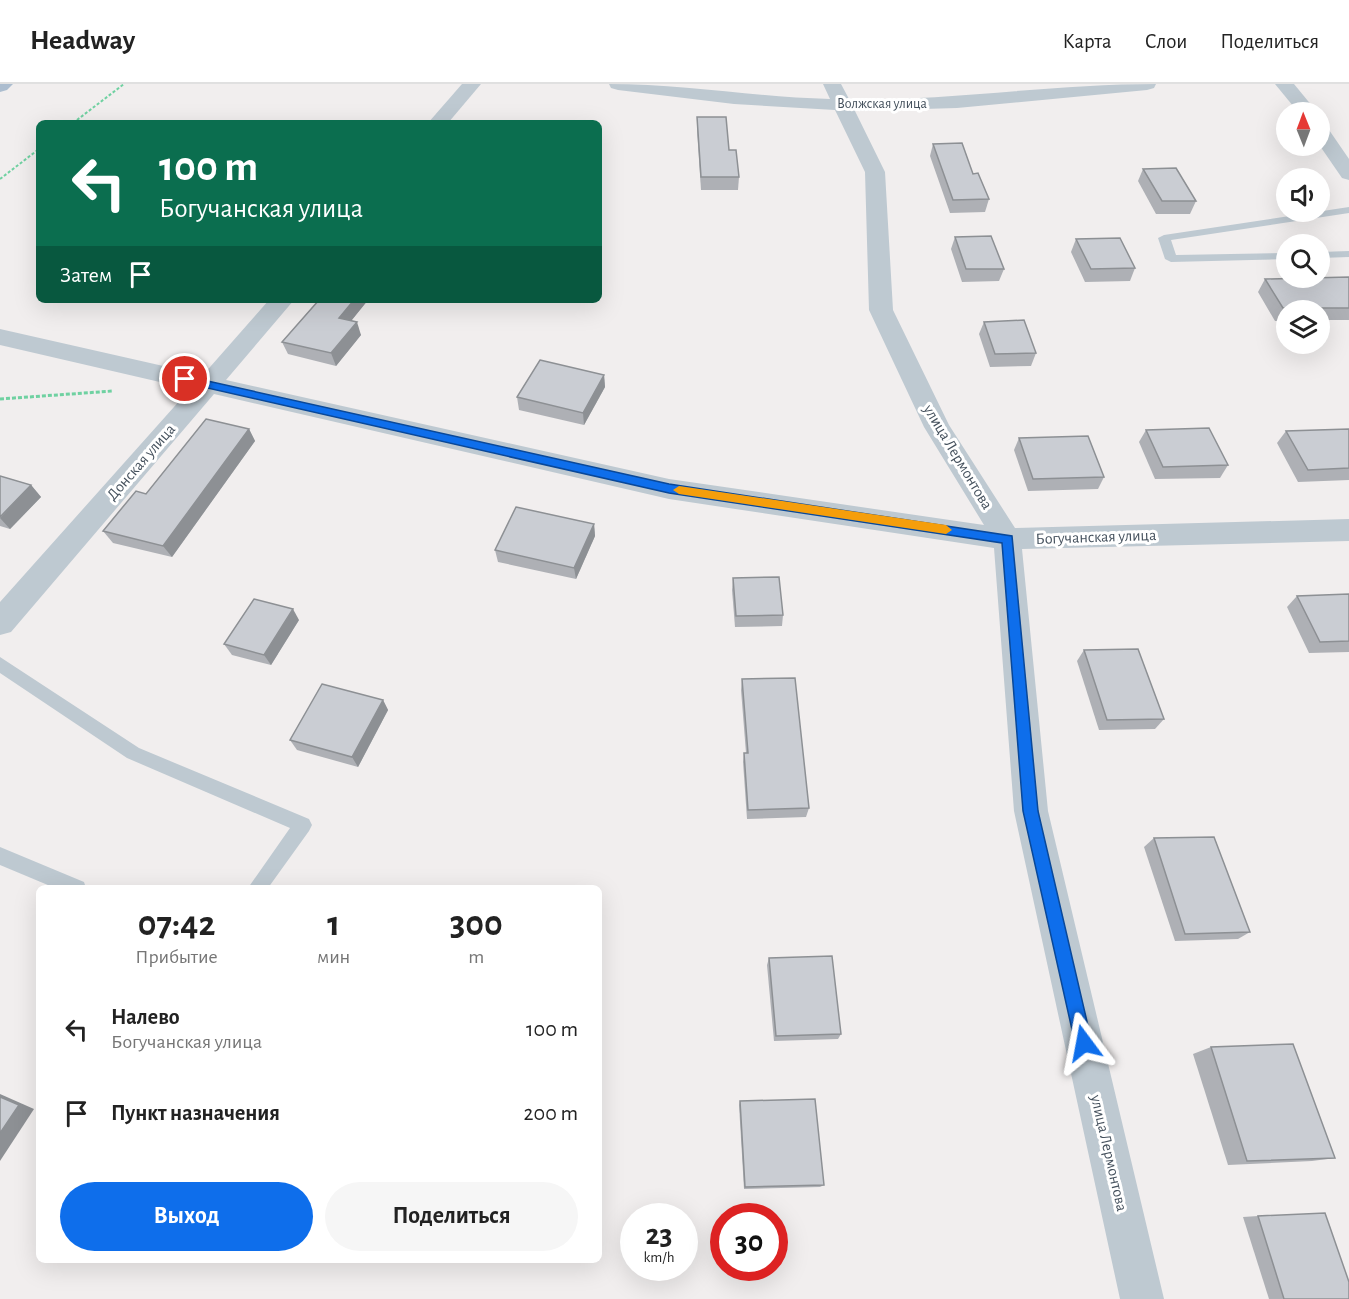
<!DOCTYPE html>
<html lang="ru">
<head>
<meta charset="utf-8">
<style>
  :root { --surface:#fff; --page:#f6f6f6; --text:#222; --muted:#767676; --line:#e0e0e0; --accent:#0e6eeb }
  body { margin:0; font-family:"Alegreya Sans",sans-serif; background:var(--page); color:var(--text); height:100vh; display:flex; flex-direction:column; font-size:22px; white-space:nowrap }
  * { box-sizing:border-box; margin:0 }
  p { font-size:20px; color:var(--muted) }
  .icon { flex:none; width:33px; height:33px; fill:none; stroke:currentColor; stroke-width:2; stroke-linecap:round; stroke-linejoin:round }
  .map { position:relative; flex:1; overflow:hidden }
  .side { position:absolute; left:36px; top:801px; width:566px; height:378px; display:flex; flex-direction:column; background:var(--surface); border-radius:9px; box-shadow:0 6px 24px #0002 }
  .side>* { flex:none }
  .guide { position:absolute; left:36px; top:36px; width:566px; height:183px; border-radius:9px; box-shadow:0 6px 24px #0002; background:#0b6e4f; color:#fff; overflow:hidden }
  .needle { width:39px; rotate:359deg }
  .fabs { position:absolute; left:1276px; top:18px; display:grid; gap:12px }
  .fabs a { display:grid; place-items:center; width:54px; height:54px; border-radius:50%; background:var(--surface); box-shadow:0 6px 24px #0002; font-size:30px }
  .speed { position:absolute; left:620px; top:1119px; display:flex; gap:12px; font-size:30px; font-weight:700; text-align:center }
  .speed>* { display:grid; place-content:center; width:78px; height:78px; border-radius:50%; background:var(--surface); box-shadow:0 6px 24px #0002; line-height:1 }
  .speed small { font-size:15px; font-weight:400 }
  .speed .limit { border:9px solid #d22; background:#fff; color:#111 }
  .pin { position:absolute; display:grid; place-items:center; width:51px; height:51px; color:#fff; margin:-26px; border:3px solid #fff; border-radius:50%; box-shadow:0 2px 6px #0007 }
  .me { position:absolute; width:66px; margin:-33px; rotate:347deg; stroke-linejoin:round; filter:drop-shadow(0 0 4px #0008) }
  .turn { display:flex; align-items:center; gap:21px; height:126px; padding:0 24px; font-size:27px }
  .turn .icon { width:78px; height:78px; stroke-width:2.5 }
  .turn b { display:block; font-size:42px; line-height:51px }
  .then { display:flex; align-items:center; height:57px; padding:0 24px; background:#0003; gap:12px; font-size:22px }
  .eta { display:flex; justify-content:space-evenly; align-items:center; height:102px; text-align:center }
  .eta b { font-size:36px; font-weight:700; line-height:42px }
  .cta { display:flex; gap:12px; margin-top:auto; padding:12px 24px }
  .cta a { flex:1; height:69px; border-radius:36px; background:var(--accent); color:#fff; font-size:24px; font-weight:700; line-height:69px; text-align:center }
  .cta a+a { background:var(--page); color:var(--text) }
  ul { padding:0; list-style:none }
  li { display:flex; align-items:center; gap:18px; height:84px; padding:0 24px }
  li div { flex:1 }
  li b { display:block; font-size:22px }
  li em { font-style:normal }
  header { display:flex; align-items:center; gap:36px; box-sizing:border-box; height:84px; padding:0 30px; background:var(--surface); border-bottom:2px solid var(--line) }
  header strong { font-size:28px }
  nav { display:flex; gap:33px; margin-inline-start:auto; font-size:21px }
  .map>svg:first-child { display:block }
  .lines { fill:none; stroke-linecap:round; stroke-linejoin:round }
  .path-far1 { stroke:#6fd1a1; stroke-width:2; stroke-dasharray:3 2; stroke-linecap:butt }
  .path { stroke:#6fd1a1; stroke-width:3; stroke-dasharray:4 2; stroke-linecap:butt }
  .service { fill:#bec9d1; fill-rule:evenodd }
  .minor { fill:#bec9d1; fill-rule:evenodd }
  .primary { fill:#acbdcf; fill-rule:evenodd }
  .wall { fill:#aeb0b5 }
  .shaded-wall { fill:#8d9094 }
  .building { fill:#cacdd3; stroke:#8d9094; stroke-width:1.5 }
  .route { fill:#0e6eeb; stroke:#094899; stroke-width:1.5 }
  .slow { fill:#f59e0b }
  .labels { text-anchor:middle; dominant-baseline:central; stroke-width:6; stroke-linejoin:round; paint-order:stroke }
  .far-street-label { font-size:14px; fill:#45515d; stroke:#fff }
  .street-label { font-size:16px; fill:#45515d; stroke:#fff }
</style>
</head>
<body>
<header>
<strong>Headway</strong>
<nav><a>Карта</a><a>Слои</a><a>Поделиться</a></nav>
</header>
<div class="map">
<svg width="1349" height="1215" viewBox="0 0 1349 1215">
  <rect width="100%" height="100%" fill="#f1eeee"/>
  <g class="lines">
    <g class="path-far1">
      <path d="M73,39l51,-39"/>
      <path d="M0,95l39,-30"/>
    </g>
    <path class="path" d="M0,315l113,-8"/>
    <g class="service">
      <path d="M1349,123v6l-178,27 5,15 111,-2v6l-116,3 -6,-3 -7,-21 6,-3z"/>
      <path d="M1349,167v6l-29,1v-6z"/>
      <path d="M0,573l139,91 170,71 3,6 -3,6 -41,57h-20l42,-60 -163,-70 -127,-85z"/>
      <path d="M0,763l84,35 2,6h-31l-55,-23z"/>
    </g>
    <g class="minor">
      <path d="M462,0h19l-33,39h-20z"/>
      <path d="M609,0c74,0 147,13 221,15l-7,-15h18l8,15 2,1c103,0 203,-16 305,-16l-2,4 -7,2 -190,18 -102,3 30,61 8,138 56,115 66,103 334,-9v22l-327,8 26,262 116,488h-44l-106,-488 -20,-263 -325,-49 -455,-105 -203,238 -11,3v-33l190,-213 -190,-44v-16l203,46 66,-75h25l-68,80 443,99 315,46 -60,-98 -55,-117 -4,-138 -30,-62 -101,-6 -116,-14 -7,-2z"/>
      <path d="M1275,0h19l23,28h-19z"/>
      <path d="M1320,41l7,2 22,32v21l-7,-2 -22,-32z"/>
    </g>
    <path class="primary" d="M0,0h13l-6,6 -7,2z"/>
  </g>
  <g class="wall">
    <path d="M697,33l32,33 10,27 -1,13h-37l-4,-60z"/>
    <path d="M933,60l40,30 16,25 -4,13 -35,1 -20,-57z"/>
    <path d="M1143,85l53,32 -6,13h-34l-18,-33z"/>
    <path d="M955,153l49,32 -5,12 -37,1 -11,-33z"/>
    <path d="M1076,155l59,29 -5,13 -45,1 -14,-30z"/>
    <path d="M1349,193v43h-29v-10h-33v11h-12l-17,-29 7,-13z"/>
    <path d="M316,216h52l-17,21 10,14 -25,31 -48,-12 -6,-12 35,-40z"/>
    <path d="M984,238l52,31 -5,13 -41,1 -11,-33z"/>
    <path d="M604,291l1,12 -21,38 -65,-15 -2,-13z"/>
    <path d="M249,345l6,12 -83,116 -59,-14 -10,-12 43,-37z"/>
    <path d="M1349,345v51l-51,2 -21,-39 9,-12z"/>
    <path d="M1146,346l82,35 -8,13 -65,1 -16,-37z"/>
    <path d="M1019,354l85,39 -6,12 -70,2 -14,-41z"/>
    <path d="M0,392l31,9 10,12 -31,32 -10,-3z"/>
    <path d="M594,440l1,12 -19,43 -78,-17 -3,-12z"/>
    <path d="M733,494l50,37 -1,11 -47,1 -3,-37z"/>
    <path d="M1349,510v58l-40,1 -22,-46 10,-11z"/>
    <path d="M299,536l-28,45 -39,-10 -8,-11z"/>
    <path d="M1084,566l80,69 -9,10 -56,1 -22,-69z"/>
    <path d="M742,595l67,129 -3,9 -59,2 -4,-57 1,-9h2l-5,-63z"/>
    <path d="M383,616l5,10 -30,57 -61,-17 -7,-10z"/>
    <path d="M1154,754l96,94 -12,7 -63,2 -31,-94z"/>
    <path d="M769,874l72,76 -3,5 -64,2 -7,-76z"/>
    <path d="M1211,963l124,111 -23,3 -84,4 -35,-111z"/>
    <path d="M740,1017l84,84 -4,2 -76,2 -5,-84z"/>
    <path d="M1258,1132l91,83h-80l-26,-82z"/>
  </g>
  <g class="shaded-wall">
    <path d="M354,216h14l-25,31 -4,-13z"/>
    <path d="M357,238l4,13 -25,31 -5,-13z"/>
    <path d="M604,291l1,12 -21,38 -1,-12z"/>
    <path d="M249,345l6,12 -83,116 -9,-11z"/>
    <path d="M31,401l10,12 -31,32 -10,-11z"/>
    <path d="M594,440l1,12 -19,43 -2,-11z"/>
    <path d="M293,525l6,11 -28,45 -7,-10z"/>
    <path d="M383,616l5,10 -30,57 -6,-10z"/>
    <path d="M598,808l1,5v32l-1,-3z"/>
    <path d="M0,1010l34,15 -34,52z"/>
  </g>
  <g class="building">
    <path d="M697,33h29l3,33h7l3,27h-38z"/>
    <path d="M962,59l11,31 5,-1 11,26 -36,1 -20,-56z"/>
    <path d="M1176,84l20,33h-34l-19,-32z"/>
    <path d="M991,152l13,33h-38l-11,-32z"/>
    <path d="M1120,154l15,30 -44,1 -15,-30z"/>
    <path d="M1349,193v31h-66l-18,-29z"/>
    <path d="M319,216h35l-15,18 18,4 -26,31 -49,-11z"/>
    <path d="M1024,236l12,33 -41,1 -11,-32z"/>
    <path d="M540,276l64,15 -21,38 -66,-16z"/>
    <path d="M206,335l43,10 -86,117 -60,-15 33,-40 10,3z"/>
    <path d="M1209,344l19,37 -65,2 -17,-37z"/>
    <path d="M1349,345v39l-41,2 -22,-39z"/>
    <path d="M1088,352l16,41 -71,2 -14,-41z"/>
    <path d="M0,392l31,9 -31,32z"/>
    <path d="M516,423l78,17 -20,44 -79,-18z"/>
    <path d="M779,493l4,38 -47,1 -3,-38z"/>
    <path d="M1349,510v47l-29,1 -23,-46z"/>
    <path d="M254,515l39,10 -29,46 -40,-11z"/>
    <path d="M1138,565l26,70 -57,1 -23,-70z"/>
    <path d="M795,594l14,130 -61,2 -4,-57h4l-6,-74z"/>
    <path d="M322,600l61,16 -31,57 -62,-17z"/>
    <path d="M1214,753l36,95 -65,2 -31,-96z"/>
    <path d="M832,872l9,78 -65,2 -7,-78z"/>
    <path d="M1293,960l42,114 -88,3 -36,-114z"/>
    <path d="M0,1013l19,8 -19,28z"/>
    <path d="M815,1015l9,86 -79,2 -5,-86z"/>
    <path d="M1325,1129l24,69v17h-65l-26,-83z"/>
  </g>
  <path class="route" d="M185,292l484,108 343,52 26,275 54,232 -2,6 -6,3 -6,-3 -3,-6 -52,-232 -21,-268 -333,-50 -488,-111v-5z"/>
  <path class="slow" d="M679,402l267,39 6,5 -6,4 -267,-40 -6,-4z"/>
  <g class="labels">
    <g class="far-street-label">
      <text x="882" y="20">Волжская улица</text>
    </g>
    <g class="street-label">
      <text transform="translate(958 373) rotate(59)">улица Лермонтова</text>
      <text transform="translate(141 378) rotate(-49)">Донская улица</text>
      <text transform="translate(1096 453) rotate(-2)">Богучанская улица</text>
      <text transform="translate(1109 1069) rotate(77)">улица Лермонтова</text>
    </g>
  </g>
</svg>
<div class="fabs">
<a><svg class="needle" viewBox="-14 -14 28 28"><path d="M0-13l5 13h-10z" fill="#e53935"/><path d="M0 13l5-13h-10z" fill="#767676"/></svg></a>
<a><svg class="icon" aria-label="sound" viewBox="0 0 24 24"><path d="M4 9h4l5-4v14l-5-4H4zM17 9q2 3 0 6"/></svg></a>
<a><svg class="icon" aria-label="search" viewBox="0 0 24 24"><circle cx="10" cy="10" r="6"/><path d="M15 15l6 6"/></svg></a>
<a><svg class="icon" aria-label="layers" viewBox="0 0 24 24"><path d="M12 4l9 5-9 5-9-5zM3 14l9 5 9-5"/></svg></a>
</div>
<div class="speed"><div>23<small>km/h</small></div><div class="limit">30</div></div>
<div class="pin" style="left:185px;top:295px;background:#d93025"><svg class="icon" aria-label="arrive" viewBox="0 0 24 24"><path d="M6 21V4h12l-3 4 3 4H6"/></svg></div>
<svg class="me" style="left:1084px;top:959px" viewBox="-20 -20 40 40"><path d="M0-17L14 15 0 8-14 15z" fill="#0e6eeb" stroke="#fff" stroke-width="4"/></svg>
<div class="guide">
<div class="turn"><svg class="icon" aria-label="left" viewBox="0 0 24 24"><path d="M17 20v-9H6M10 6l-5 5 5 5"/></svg><div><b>100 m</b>Богучанская улица</div></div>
<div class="then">Затем<svg class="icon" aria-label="arrive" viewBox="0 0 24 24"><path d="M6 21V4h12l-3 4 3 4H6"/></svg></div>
</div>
<section class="side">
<div class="eta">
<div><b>07:42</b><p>Прибытие</p></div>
<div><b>1</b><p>мин</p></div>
<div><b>300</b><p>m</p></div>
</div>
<ul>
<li><svg class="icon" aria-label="left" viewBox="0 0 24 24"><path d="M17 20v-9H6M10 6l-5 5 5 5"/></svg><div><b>Налево</b><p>Богучанская улица</p></div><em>100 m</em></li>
<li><svg class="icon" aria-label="arrive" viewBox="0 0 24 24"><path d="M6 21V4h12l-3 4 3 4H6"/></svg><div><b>Пункт назначения</b></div><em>200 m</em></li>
</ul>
<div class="cta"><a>Выход</a><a>Поделиться</a></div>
</section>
</div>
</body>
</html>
